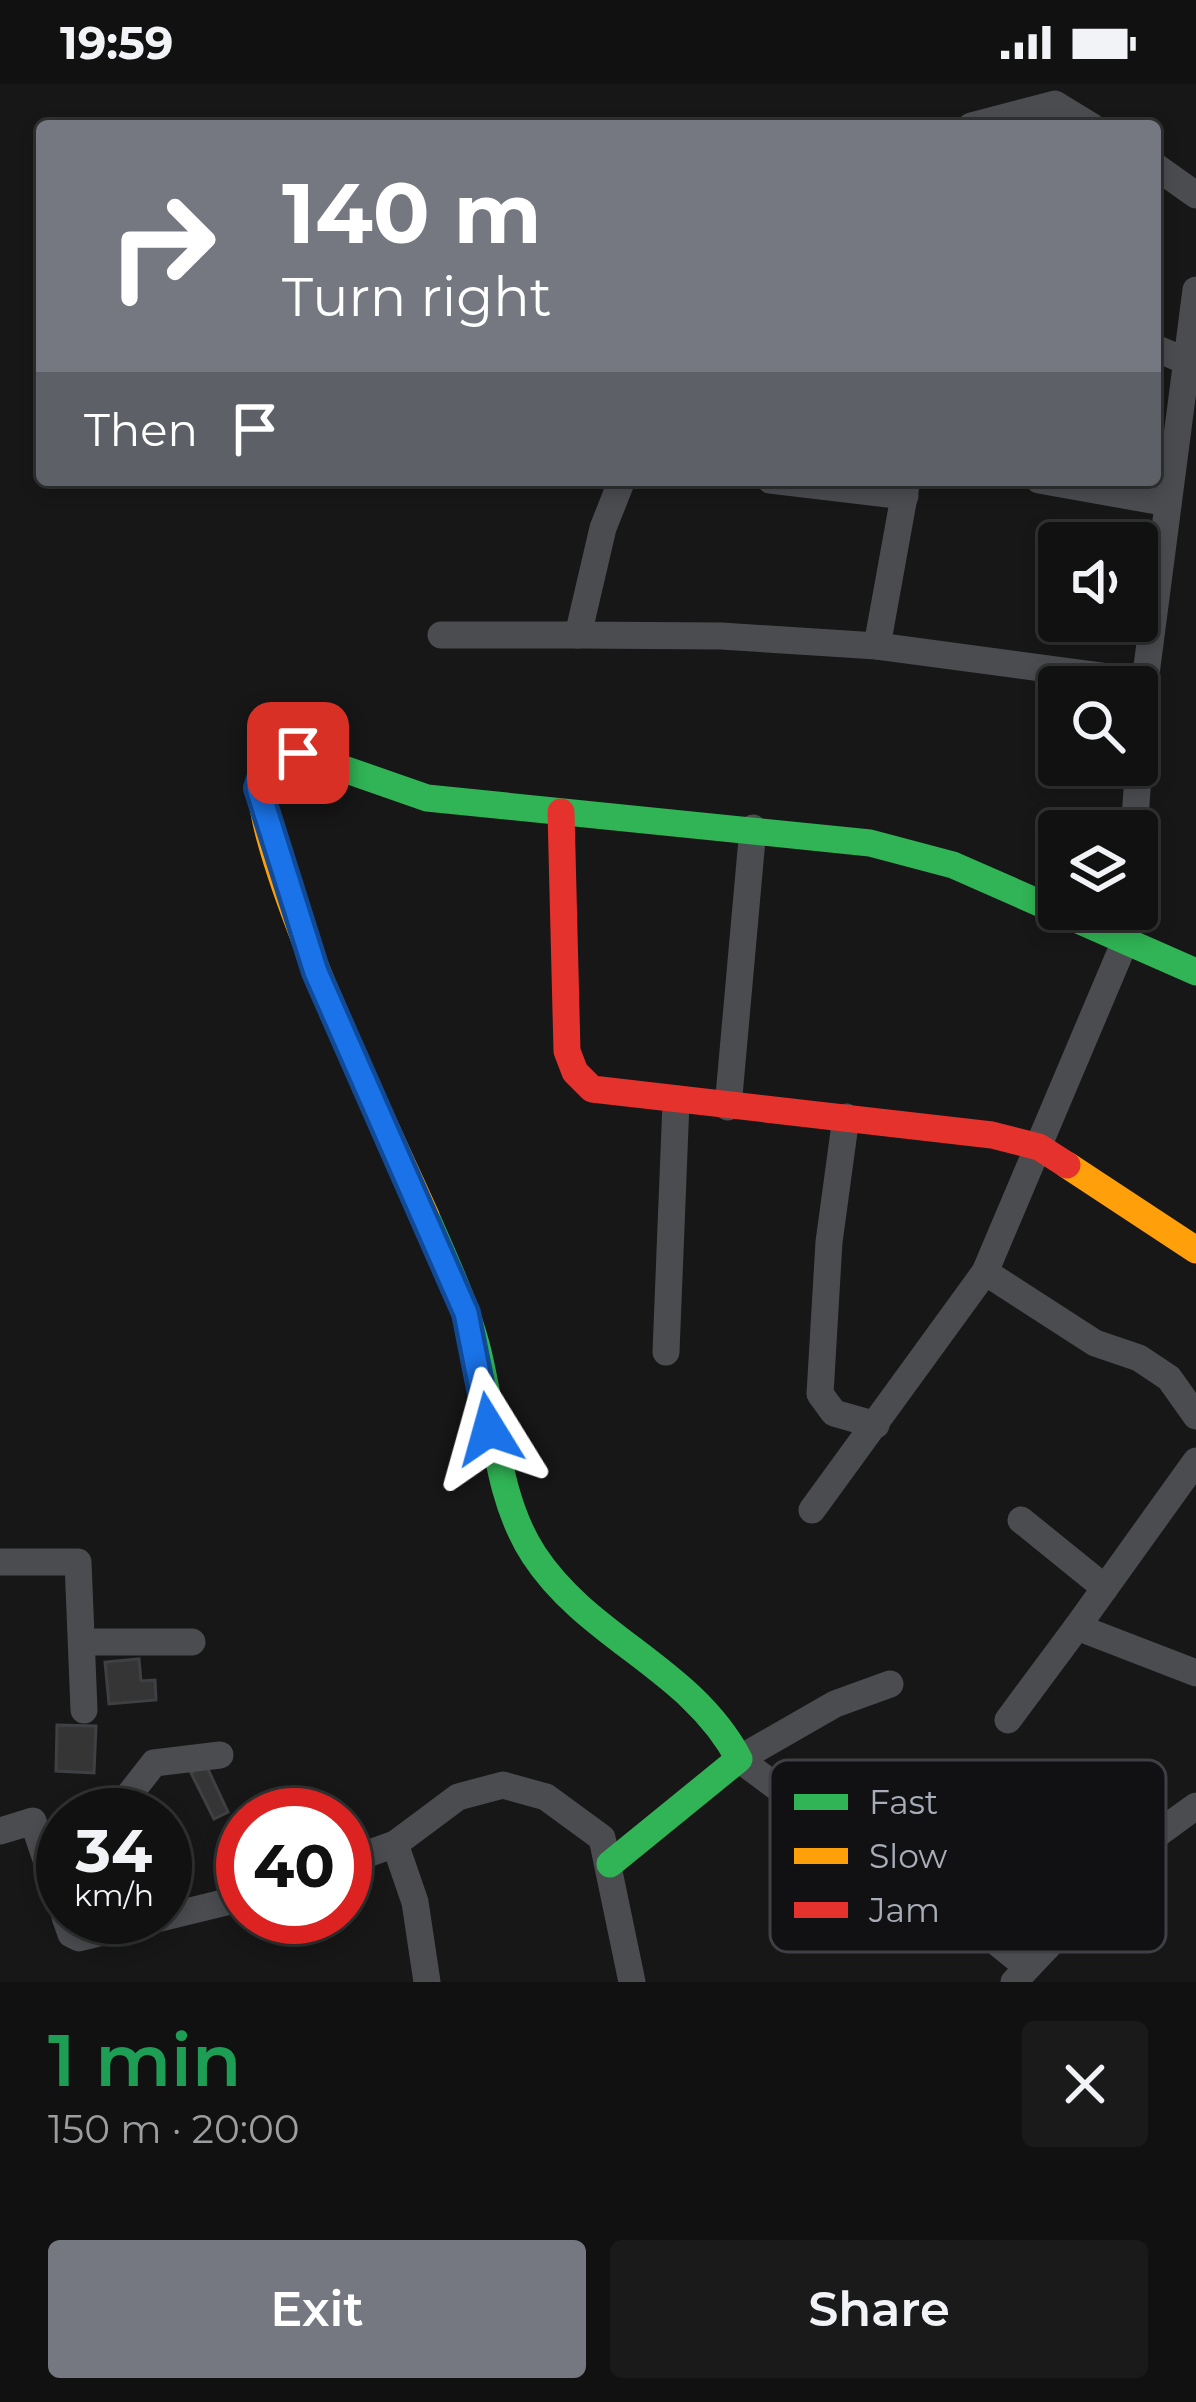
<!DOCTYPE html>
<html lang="en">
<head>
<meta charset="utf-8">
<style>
  :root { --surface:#111; --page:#1a1a1a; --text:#f1f3f6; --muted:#9c9d9f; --line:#303131; --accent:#757880 }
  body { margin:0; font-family:Montserrat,sans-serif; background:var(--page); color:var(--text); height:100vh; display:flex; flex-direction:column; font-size:45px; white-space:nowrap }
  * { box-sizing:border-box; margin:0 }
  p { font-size:39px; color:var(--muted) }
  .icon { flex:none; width:66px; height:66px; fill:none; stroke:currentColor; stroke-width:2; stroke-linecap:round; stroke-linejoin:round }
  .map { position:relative; height:1898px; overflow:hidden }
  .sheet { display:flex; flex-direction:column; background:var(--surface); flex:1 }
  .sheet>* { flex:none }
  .top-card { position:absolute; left:36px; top:36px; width:1125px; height:366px; border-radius:12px; box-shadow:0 6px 18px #0003,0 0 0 3px var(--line); background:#757880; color:#fff; overflow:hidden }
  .buttons { position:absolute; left:1038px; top:438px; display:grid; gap:24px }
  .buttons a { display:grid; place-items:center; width:120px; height:120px; border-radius:12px; background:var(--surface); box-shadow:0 6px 18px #0003,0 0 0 3px var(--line); font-size:60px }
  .speed { position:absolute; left:36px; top:1704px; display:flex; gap:24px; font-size:60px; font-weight:700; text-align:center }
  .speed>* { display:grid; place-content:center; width:156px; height:156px; border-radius:50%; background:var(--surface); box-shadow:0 6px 18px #0003,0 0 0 3px var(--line); line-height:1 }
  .speed small { font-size:30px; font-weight:400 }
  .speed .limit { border:18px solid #d22; background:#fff; color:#111 }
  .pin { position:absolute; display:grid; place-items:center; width:102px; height:102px; color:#fff; margin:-51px; border-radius:24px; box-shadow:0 6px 18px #0006 }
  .me { position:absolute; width:132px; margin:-66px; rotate:352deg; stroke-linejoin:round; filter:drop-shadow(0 0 9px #0008) }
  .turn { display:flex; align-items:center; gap:42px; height:252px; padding:0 48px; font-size:54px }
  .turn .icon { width:156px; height:156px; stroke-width:2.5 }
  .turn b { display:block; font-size:84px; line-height:102px }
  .then { display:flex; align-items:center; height:114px; padding:0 48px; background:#0003; gap:24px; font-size:45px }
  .round { display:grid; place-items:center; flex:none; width:126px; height:126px; border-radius:12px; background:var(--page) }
  .summary { display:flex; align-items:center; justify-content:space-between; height:204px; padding:0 48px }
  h1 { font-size:72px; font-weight:600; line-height:90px; color:#1e9e55 }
  .button { display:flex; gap:24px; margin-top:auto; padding:24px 48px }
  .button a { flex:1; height:138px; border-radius:12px; background:var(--accent); color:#fff; font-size:48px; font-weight:600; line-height:138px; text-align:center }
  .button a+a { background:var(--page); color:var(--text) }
  .status { display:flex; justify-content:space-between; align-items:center; height:84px; padding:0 60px; background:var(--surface); direction:ltr }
  .status svg { height:33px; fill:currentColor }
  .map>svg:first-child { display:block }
  .building { fill:#353536; stroke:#3f4043; stroke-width:3 }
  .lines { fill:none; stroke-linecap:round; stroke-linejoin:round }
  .street { stroke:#4b4c50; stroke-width:27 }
  .fast { stroke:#30b455; stroke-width:27 }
  .slow { stroke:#ff9f0a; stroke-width:27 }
  .jam { stroke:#e5322d; stroke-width:27 }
  .route-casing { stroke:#114b97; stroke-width:30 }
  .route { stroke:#1a73e8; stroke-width:21 }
  .key { fill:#111113; stroke:#3e4045; stroke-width:3 }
  .key-label { font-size:33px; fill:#a8adb8 }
</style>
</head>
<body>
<div class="status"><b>19:59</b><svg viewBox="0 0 49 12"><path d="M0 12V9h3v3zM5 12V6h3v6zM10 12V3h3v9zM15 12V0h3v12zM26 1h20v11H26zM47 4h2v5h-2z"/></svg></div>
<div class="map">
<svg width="1196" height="1898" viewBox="0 0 1196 1898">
  <rect width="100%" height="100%" fill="#171717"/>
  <g class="building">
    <path d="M139,1575l2,22 14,-1 1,20 -47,4 -4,-42z"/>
    <path d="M57,1641l39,1 -2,47 -38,-2z"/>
    <path d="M206,1681l22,47 -14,7 -23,-46z"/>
  </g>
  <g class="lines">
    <g class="street">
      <path d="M971,42l84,-22 36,22"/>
      <path d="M1155,82l41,29"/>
      <path d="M1155,264l31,13"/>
      <path d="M622,396l-19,48 -25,107 143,1 156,10"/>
      <path d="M770,396l135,16"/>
      <path d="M907,396l-30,166 268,36"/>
      <path d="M1039,396l129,23"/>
      <path d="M441,551h137"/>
      <path d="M1134,747l11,-149 51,-392"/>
      <path d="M728,1023l25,-279"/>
      <path d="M846,1033l-17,125 -9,152 14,19 42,12"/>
      <path d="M985,1188l110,71 44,15 30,20 27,38"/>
      <path d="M666,1268l10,-250"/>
      <path d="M1196,1377l-119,166 119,46"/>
      <path d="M812,1426l173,-238 141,-333 3,-30"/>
      <path d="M1021,1436l84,68"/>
      <path d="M0,1478h78l6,148"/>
      <path d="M82,1558h110"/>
      <path d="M1008,1636l69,-93"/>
      <path d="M104,1731l18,-11 32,-41 66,-8"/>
      <path d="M0,1747l33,-10 30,89"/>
      <path d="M395,1760l20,58 12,80"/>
      <path d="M870,1773l-131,-98 96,-55 55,-20"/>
      <path d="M345,1778l50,-18 63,-47 45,-12 43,12 56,41 30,144"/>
      <path d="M925,1800l102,83"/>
      <path d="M65,1833l6,17 8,4 164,-40"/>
      <path d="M1014,1898l131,-139 51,-37"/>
    </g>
    <g class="fast">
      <path d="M263,686l12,-12 23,-5 129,45 443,45 83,22 243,107"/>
      <path d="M426,1132c18,42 38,84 50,128 19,69 18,150 58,211 55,84 157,113 205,204l-129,105"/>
    </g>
    <g class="slow">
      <path d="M263,686c-22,60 131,373 163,446"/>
      <path d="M1067,1081l129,85"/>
    </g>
    <path class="jam" d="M561,728l6,239 8,21 17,17 400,46 47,12 28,18"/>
  </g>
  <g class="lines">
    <g class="route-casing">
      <path id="route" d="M298,669c-27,1 -32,10 -40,35l58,184 150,341 23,116"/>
    </g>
    <use href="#route" class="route"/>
  </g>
  <rect x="770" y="1676" width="396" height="192" rx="18" class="key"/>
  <rect x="794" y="1710" width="54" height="16" fill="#30b455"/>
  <rect x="794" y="1764" width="54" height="16" fill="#ff9f0a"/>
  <rect x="794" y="1818" width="54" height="16" fill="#e5322d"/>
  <g class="key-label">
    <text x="869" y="1730">Fast</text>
    <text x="869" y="1784">Slow</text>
    <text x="869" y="1838">Jam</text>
  </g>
</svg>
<div class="buttons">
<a><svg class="icon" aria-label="sound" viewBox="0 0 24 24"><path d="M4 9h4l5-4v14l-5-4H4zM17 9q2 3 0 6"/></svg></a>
<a><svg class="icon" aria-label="search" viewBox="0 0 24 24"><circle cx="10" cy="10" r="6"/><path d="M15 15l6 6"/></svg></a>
<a><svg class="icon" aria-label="layers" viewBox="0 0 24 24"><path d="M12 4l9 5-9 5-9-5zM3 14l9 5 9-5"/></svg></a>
</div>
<div class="speed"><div>34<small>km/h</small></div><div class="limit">40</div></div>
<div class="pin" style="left:298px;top:669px;background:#d93025"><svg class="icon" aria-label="arrive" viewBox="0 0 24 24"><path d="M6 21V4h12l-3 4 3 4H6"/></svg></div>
<svg class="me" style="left:489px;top:1345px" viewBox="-20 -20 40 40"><path d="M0-17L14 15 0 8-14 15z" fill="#1a73e8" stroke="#fff" stroke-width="4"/></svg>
<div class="top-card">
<div class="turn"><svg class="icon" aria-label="right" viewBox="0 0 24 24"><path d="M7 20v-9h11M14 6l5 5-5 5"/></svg><div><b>140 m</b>Turn right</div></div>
<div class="then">Then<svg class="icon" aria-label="arrive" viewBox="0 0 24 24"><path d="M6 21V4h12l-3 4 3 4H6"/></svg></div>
</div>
</div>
<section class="sheet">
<div class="summary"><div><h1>1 min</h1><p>150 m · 20:00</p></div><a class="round"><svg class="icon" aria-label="close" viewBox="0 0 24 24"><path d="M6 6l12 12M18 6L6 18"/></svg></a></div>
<div class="button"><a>Exit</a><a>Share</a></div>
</section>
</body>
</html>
